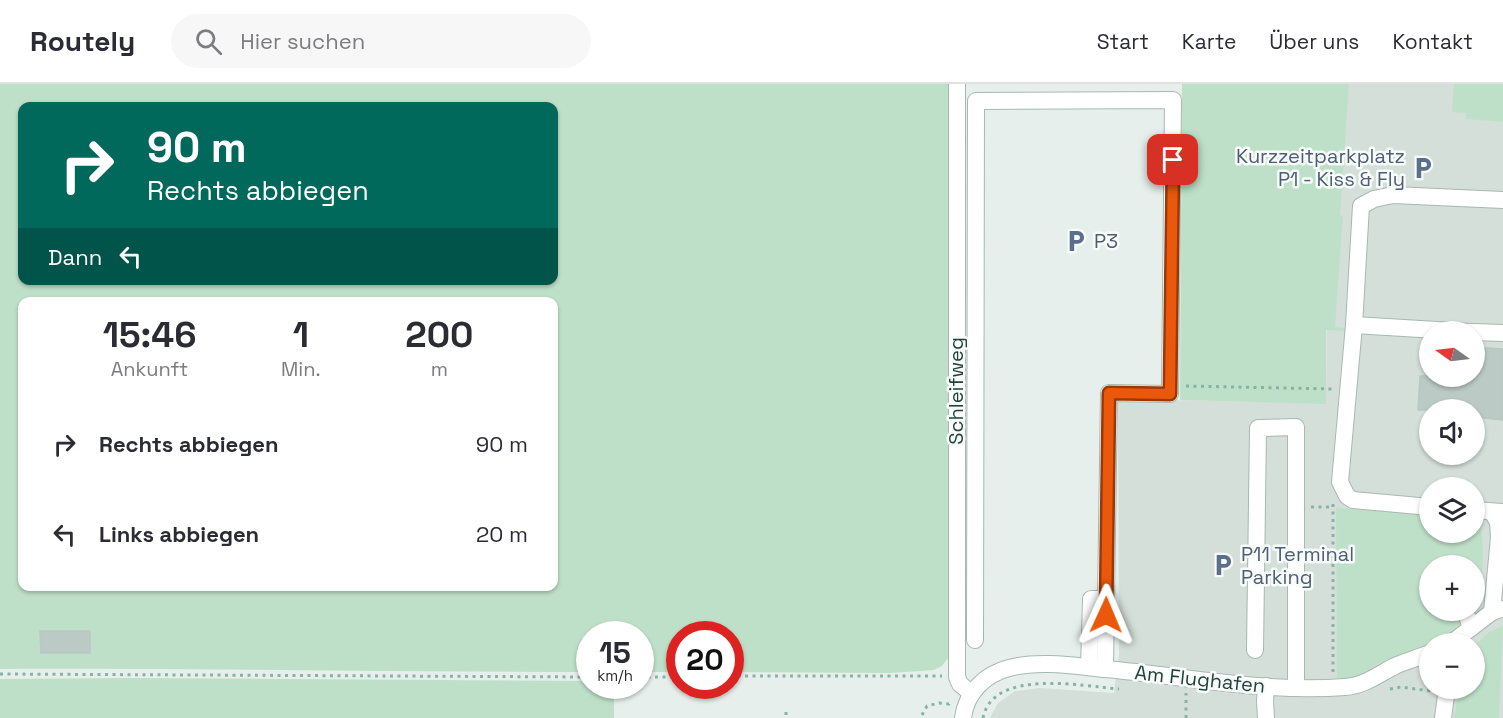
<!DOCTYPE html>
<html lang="de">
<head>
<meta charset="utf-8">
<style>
  :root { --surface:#fff; --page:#f7f7f7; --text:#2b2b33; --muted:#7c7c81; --line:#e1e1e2 }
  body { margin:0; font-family:"Space Grotesk",sans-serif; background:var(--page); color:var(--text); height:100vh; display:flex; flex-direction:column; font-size:22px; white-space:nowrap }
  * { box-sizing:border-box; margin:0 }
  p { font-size:20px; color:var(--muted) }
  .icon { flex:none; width:33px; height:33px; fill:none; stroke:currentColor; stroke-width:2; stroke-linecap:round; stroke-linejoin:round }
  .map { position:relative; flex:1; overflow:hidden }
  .panel { position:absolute; left:18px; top:213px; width:540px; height:294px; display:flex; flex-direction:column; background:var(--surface); border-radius:12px; box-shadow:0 2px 4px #0004 }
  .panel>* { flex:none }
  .top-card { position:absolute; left:18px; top:18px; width:540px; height:183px; border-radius:12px; box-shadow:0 2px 4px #0004; background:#00695c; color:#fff; overflow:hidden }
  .needle { width:39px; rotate:284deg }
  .fabs { position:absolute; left:1419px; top:237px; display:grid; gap:12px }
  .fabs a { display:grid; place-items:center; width:66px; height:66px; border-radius:50%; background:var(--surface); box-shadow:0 2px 4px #0004; font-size:30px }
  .speed { position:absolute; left:576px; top:537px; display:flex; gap:12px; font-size:30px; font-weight:700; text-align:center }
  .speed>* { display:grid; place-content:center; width:78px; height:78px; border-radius:50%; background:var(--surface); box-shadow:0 2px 4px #0004; line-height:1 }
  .speed small { font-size:15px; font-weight:400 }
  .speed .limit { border:9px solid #d22; background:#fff; color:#111 }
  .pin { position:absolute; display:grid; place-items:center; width:51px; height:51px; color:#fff; margin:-26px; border-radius:12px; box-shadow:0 3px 9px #0006 }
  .me { position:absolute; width:66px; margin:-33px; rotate:1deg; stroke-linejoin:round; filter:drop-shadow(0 0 4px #0008) }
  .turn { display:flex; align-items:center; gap:21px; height:126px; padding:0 30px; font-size:27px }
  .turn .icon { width:78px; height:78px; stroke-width:2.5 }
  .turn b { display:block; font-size:42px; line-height:51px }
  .then { display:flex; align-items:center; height:57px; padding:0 30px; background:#0003; gap:12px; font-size:22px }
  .eta { display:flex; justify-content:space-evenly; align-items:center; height:102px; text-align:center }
  .eta b { font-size:36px; font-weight:600; line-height:42px }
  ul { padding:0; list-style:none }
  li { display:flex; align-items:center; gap:18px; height:90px; padding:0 30px }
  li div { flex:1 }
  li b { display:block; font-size:22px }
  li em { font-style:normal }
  header { display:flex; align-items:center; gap:36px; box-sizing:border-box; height:84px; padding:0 30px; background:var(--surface); border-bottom:2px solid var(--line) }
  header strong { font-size:28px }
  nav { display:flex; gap:33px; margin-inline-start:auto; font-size:21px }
  .search { width:420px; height:54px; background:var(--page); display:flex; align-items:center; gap:15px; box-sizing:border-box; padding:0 21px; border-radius:33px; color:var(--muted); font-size:22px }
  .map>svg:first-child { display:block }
  .built { fill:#d4dfda; fill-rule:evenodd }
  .green { fill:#bfe0c8; fill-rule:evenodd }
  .building { fill:#bbcac4; stroke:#b8c9c2; stroke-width:1.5 }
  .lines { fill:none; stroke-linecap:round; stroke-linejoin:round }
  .minor-casing { stroke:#a8b8b2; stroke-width:18 }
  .path { stroke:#86b3a5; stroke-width:3; stroke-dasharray:3 4.5; stroke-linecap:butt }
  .minor { stroke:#fff; stroke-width:16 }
  .route-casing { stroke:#983908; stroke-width:15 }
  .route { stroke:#ea580c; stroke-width:10 }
  .labels { text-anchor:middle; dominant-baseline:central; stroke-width:5; stroke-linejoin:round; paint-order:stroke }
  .service-label { font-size:20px; fill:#4e5e75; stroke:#f7fbf9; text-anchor:start }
  .street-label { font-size:20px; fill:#24423a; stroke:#f7fbf9 }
</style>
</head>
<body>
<header>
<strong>Routely</strong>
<div class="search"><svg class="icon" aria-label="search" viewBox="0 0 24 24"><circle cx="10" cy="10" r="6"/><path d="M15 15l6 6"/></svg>Hier suchen</div>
<nav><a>Start</a><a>Karte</a><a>Über uns</a><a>Kontakt</a></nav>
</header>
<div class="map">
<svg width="1503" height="634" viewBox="0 0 1503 634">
  <rect width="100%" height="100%" fill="#e6efeb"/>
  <path class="built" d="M1328,0h175v634h-513l8,-15 17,-12 25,-3 74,5 5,-39 -1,-255 208,4zM1430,248h44v44h-44zM1430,326h44v44h-44zM1430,404h44v44h-44zM1430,482h44v44h-44zM1430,560h44v44h-44z"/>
  <g class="green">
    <path d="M0,0h951l-3,574 -6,8 -8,4 -13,1 -31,2 -159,-1 -1,-38h-50l-1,38h-38l-1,-38h-50l-1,38c-196,0 -392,-4 -589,-3zM22,22h532v174h-532zM22,218h532v284h-532z"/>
    <path d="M1182,0h167l-9,131 3,1 -8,111 11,1v3l-20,-1v74l-146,-4z"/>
    <path d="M1454,0h49v38l-37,-3v-6l-14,-1z"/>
    <path d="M1336,424l93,7 1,17h44l1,-14 3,1c9,19 5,80 -7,97l-2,-5 5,-1 1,-21 3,-2v-8h-3l-1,-13 -16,-3 -1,2 -27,1v44l30,1 1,12 -2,4 -22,14 -61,24 -16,10 -15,4 -8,-1z"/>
    <path d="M1503,542l-4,92h-45l5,-29 15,-1 1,-43 14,-13z"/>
    <path d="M132,594l457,3 1,5h24v32h-614v-39z"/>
  </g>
  <g class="building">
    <path d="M1474,263l29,2v71l-29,-3v-7h-56l2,-34h54z"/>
    <path d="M40,547h50v22h-49z"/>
  </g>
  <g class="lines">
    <g class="minor-casing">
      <g id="minor">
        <path d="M957,0v593l3,7 11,9"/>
        <path d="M1354,241l116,7"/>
        <path d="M1474,248l29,1"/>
        <path d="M1430,423l-77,-7 -6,-4 -7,-14 14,-157 7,-119 13,-7 19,-4 110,5"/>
        <path d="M1474,426l28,2"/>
        <path d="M1492,428l6,10 1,15 -7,75"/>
        <path d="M1465,526l6,18"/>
        <path d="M975,556l1,-539 197,-1 -3,294 -61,-1 -4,276"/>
        <path d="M1450,560l42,-32 9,-3"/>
        <path d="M1255,566l3,-222 38,-1v261"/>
        <path d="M1089,583l2,-68h15"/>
        <path d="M963,634c3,-25 22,-44 46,-50 30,-8 66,-2 96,1 80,7 159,24 240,18 19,-1 34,-13 50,-21 11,-5 23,-8 35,-13"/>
        <path d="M1266,634l-1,-17 1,-15"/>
        <path d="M1443,634l4,-30"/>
      </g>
    </g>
    <g class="path">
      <path d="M1186,302l147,3"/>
      <path d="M1311,423h22"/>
      <path d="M1333,588v-168"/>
      <path d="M0,590l590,3"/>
      <path d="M730,592h212"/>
      <path d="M640,593h40"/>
      <path d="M1390,605l11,-2 30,4"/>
      <path d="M786,628v6"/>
      <path d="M922,631l5,-9 12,-3 10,1 1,-2"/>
      <path d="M983,634c10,-50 99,-32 136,-29"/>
      <path d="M1186,634v-25"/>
    </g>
    <use href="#minor" class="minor"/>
  </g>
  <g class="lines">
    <g class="route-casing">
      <path id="route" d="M1106,531l3,-222 61,1 3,-234"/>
    </g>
    <use href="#route" class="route"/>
  </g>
  <defs>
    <g id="parking-bare" transform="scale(1.8)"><path d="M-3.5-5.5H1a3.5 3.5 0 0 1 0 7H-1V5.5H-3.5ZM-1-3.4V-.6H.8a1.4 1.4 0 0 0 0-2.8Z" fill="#5c6f8a" stroke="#f7fbf9" stroke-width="2.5" paint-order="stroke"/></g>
  </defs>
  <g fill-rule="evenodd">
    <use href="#parking-bare" x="1423" y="84"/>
    <use href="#parking-bare" x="1076" y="157"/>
    <use href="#parking-bare" x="1223" y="481"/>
  </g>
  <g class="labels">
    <g class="service-label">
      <text x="1405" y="72" text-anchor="end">Kurzzeitparkplatz<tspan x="1405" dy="23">P1 - Kiss &amp; Fly</tspan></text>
      <text x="1094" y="157">P3</text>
      <text x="1241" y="470">P11 Terminal<tspan x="1241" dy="23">Parking</tspan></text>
    </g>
    <g class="street-label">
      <text transform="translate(956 307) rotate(-90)">Schleifweg</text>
      <text transform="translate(1200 595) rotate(6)">Am Flughafen</text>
    </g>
  </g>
</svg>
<div class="fabs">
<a><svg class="needle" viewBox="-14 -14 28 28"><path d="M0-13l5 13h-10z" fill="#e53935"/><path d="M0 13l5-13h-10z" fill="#7c7c81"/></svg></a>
<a><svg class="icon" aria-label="sound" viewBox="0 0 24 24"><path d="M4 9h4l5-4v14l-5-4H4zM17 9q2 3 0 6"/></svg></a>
<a><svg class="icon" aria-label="layers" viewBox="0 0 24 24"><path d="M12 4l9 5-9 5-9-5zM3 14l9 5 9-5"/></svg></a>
<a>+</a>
<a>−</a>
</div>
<div class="speed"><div>15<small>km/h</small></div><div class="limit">20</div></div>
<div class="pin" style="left:1173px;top:76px;background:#d93025"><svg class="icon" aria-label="arrive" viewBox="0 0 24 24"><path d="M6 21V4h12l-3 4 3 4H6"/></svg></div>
<svg class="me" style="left:1106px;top:531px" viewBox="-20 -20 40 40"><path d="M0-17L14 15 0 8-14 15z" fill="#ea580c" stroke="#fff" stroke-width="4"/></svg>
<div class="top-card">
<div class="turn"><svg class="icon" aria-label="right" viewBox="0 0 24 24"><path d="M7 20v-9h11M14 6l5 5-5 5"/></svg><div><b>90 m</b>Rechts abbiegen</div></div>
<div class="then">Dann<svg class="icon" aria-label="left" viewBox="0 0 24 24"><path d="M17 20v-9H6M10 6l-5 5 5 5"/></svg></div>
</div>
<section class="panel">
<div class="eta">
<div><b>15:46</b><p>Ankunft</p></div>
<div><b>1</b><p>Min.</p></div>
<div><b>200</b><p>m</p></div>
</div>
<ul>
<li><svg class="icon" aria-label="right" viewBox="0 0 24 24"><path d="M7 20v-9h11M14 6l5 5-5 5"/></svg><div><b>Rechts abbiegen</b></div><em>90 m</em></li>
<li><svg class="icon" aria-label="left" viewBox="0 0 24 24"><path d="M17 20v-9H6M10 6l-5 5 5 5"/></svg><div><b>Links abbiegen</b></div><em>20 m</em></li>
</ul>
</section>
</div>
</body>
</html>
